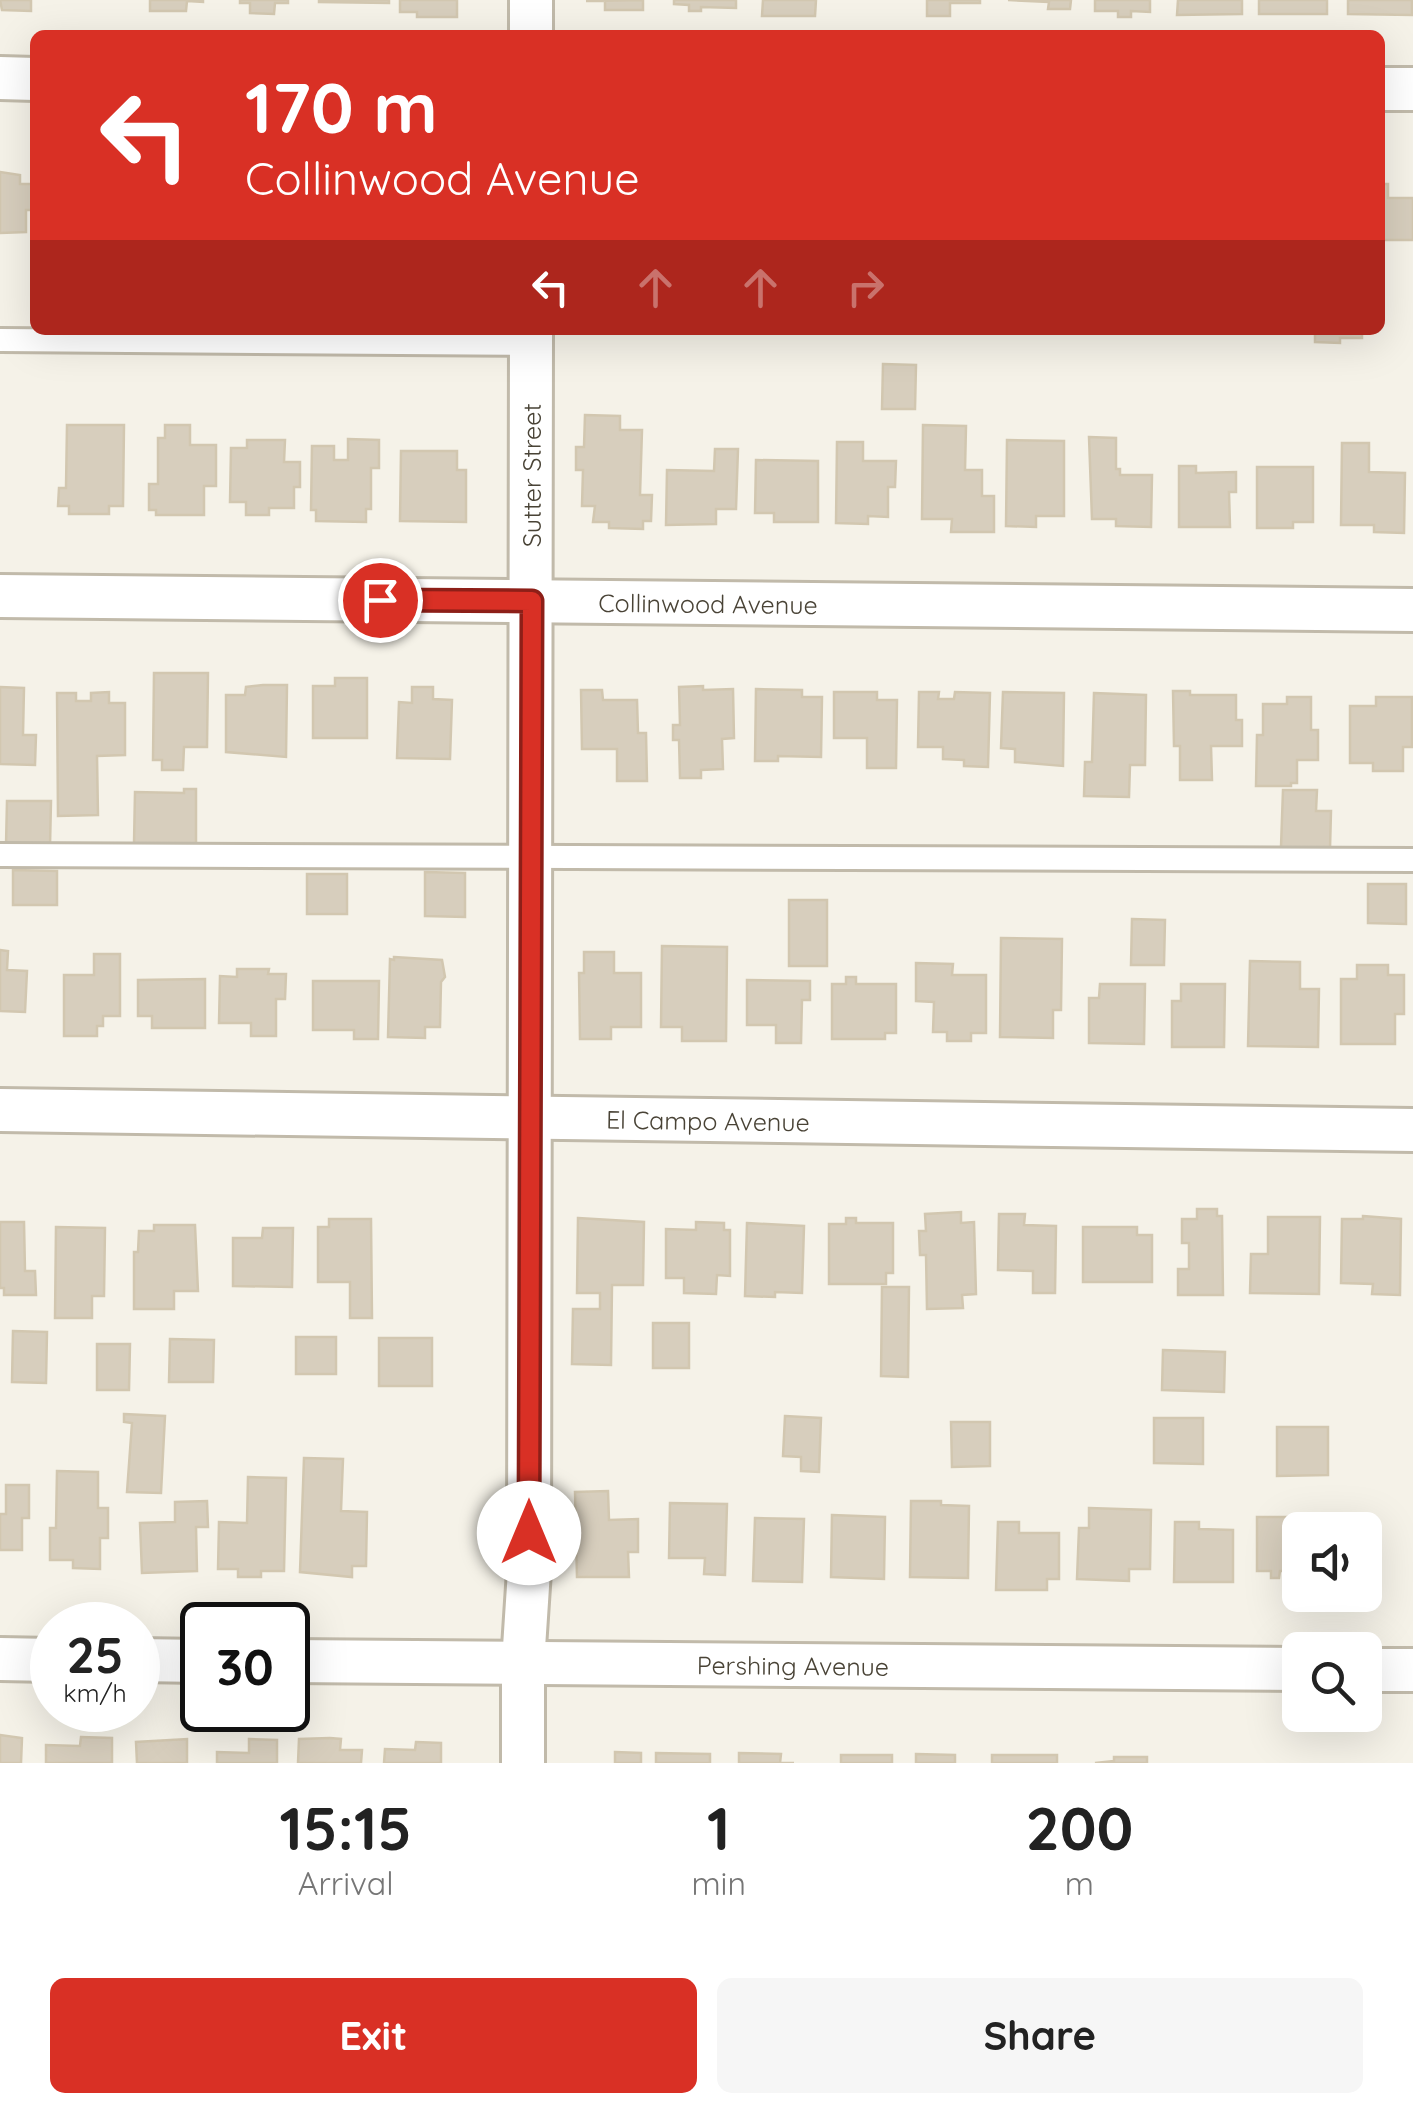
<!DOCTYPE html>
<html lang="en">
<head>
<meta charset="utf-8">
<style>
  :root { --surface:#fff; --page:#f6f6f6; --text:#222; --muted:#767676; --accent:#d93025 }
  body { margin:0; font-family:Quicksand,sans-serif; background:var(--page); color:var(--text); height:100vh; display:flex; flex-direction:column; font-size:38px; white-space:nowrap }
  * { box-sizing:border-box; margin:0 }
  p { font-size:32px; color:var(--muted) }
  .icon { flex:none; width:55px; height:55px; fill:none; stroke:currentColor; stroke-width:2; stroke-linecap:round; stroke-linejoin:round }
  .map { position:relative; height:1763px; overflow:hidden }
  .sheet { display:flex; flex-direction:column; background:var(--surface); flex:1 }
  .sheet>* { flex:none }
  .top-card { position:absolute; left:30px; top:30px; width:1355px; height:305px; border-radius:15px; box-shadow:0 10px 40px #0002; background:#d93025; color:#fff; overflow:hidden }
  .buttons { position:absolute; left:1282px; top:1512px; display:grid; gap:20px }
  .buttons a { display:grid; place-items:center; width:100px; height:100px; border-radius:15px; background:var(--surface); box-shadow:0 10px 40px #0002; font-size:50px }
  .speed { position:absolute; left:30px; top:1602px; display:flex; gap:20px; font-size:50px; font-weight:700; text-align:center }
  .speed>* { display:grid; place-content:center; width:130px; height:130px; border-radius:50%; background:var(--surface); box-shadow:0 10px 40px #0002; line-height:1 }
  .speed small { font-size:25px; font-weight:400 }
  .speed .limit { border:5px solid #111; border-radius:15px; background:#fff; color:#111 }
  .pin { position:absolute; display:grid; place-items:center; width:85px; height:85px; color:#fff; margin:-42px; border:5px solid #fff; border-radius:50%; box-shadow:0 2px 10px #0007 }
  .me { position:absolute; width:110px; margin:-55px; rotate:0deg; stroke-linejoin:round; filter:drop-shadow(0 0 8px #0008) }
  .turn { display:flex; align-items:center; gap:35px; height:210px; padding:0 50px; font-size:45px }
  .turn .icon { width:130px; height:130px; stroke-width:2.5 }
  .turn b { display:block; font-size:70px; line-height:85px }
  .lanes { display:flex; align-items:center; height:95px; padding:0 50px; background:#0003; justify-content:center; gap:50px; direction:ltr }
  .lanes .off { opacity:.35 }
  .eta { display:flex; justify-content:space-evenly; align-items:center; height:170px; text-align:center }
  .eta b { font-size:60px; font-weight:700; line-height:70px }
  .button { display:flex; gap:20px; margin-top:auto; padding:20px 50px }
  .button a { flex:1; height:115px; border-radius:15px; background:var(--accent); color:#fff; font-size:40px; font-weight:700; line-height:115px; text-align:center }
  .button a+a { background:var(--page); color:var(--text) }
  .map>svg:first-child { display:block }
  .building { fill:#d7cebd; stroke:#d2c7b0; stroke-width:2.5 }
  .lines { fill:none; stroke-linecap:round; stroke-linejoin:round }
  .service-casing { stroke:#c1baaa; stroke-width:28 }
  .minor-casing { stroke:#c1baaa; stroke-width:48 }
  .service { stroke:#fff; stroke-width:22 }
  .minor { stroke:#fff; stroke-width:42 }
  .route-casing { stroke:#8d1f18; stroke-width:25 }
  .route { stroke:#d93025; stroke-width:18 }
  .labels { text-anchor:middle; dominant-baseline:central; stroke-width:10; stroke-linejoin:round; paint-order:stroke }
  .street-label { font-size:25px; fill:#494336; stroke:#fff }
</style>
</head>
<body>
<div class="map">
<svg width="1413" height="1763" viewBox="0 0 1413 1763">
  <rect width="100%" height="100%" fill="#f5f2e8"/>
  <g class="building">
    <path d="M0,0h31v11l-29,-1z"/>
    <path d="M150,0h53v2l-16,-1 -1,10h-36z"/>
    <path d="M240,0h48v3h-13l-1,11 -24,-1v-10h-10z"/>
    <path d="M319,0h70v3l-70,-1z"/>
    <path d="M400,0h57v17h-40v-5h-17z"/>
    <path d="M643,0v10h-38v-9h-19z"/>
    <path d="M674,0h62v8l-35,-1v4h-12v-6l-15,-1z"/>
    <path d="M763,0h53l-1,16h-53z"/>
    <path d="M927,0h53v3h-30v13h-23z"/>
    <path d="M1008,0h63l-1,9h-22l1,-7z"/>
    <path d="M1095,0h55v12l-19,-1v6h-13v-6h-23z"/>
    <path d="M1178,0h64v14l-65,1z"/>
    <rect x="1259" y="0" width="68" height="14"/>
    <path d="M1348,0h64v15l-64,-1z"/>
    <path d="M0,172l20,3v9h15v26h-9v22l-26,1z"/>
    <path d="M1380,184h8v14h25v42h-33z"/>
    <path d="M1315,330h47v8h-22v5l-25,-1z"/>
    <path d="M883,364l33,1 -1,44h-33z"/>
    <path d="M585,415l35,1v14h22l-2,65h12l-1,26h-8v8l-34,-1v-6h-16l2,-16h-13l1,-36h-7v-23h8z"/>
    <path d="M67,425h57l-1,81h-14v8h-40v-8h-11l1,-18h7z"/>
    <path d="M165,425h25v20h26v41h-12v29h-48v-5h-7v-26h9v-46h7z"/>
    <path d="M923,425l43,1 -1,44h17v26h12v36h-43l1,-13h-30z"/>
    <path d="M1089,437l27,1v31h4v6h32l-1,52 -35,-1v-7h-24z"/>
    <path d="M348,439l31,1v28h-8v41h-5v13l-50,-1v-11h-5l1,-64h22v14h14z"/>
    <path d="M247,440h38l-1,22h16v25h-6v21h-25v7h-23v-13h-16l1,-54h16z"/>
    <path d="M1007,440l57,1v75h-28v11l-30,-1z"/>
    <path d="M837,442h26v19h33l-1,26h-7v30l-20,-1v8l-32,-1z"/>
    <path d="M1342,443h27v29l36,1 -1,60 -30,-1v-7h-33z"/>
    <path d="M715,449h23l-2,60h-20v15l-50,1 1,-55 47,1z"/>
    <path d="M401,451h56v19h9v52l-66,-1z"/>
    <path d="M756,460l62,1v61h-44v-9h-19z"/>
    <path d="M1179,466h17v7l40,-1v20h-7l1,35h-51z"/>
    <path d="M1257,467h56v55h-20v6h-36z"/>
    <path d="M154,673h54l-1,74h-23l-1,23h-21v-10h-9z"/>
    <path d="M335,678h32v60h-54v-52h22z"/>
    <path d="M263,685h24l-1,72 -60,-5v-57h19l1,-8z"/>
    <path d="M703,686v4l30,-1 1,49 -12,1 1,30 -22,1v8h-21l-1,-38h-6v-15h7l-1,-38z"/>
    <path d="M0,687l24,1 -1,47h13l-1,30 -35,-1z"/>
    <path d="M412,687h21v12l19,1 -2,59 -53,-1 2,-56 13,1z"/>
    <path d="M756,689l46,1v7h20l-1,60 -43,-1v5h-23z"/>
    <path d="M581,690h21l1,10h34l1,33h8l1,48h-30v-32h-35z"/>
    <path d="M1173,691h17v4h46v25h6v26h-31l1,34h-32v-34h-6z"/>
    <path d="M109,692v11h16v52l-28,1 1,59 -40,1 -1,-123h19v8h15v-8z"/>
    <path d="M834,692h43v8h20l-1,68h-29v-30h-33z"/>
    <path d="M919,692h20l-1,7h16l1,-7 35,1 -2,74 -24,-1v-6l-21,-1v-12h-25z"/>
    <path d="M1003,692l61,1 -1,73 -48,-4v-13l-14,-1z"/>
    <path d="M1094,693l52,2 -1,70h-15l-1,32 -45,-1 1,-34h7z"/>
    <path d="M1287,697h24v33h7v30h-21v23h-6v3h-35l1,-51h6v-31h24z"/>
    <path d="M1376,697h36v50h-9v24h-30v-8h-23v-57h26z"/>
    <path d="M184,789h12v55h-62l1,-52 49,1z"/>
    <path d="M1283,790h34l-1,21h15l-1,38 -49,-2z"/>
    <path d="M7,801h44l-1,45 -44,-1z"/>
    <path d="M13,870l44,1v34h-44z"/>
    <path d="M425,872l40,1v44l-40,-1z"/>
    <rect x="307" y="874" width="40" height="40"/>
    <path d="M1368,884h38v40l-38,-1z"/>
    <rect x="789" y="900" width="38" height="66"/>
    <path d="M1132,919l33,1 -1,45h-33z"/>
    <path d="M1001,938l61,1 -1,71h-8v28l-53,-1z"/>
    <path d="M662,946l65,1 -1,94h-44v-14h-21z"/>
    <path d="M0,950l8,1 -1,19 20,1 -2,41 -25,-1z"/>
    <path d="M584,952h30v21h27v54h-30v12h-31l-1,-66h5z"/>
    <path d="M94,954h26v62h-17v10h-6v10h-33v-61h30z"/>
    <path d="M394,957l48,3 3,17 -4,5 -1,45h-15v11l-37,-1 2,-78 4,1z"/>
    <path d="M1250,961l50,1v27h19l-1,58 -70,-1z"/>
    <path d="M916,963l37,1 -1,11h34v58h-15v8h-24v-9h-14l1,-30 -18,-1z"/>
    <path d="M1357,965h31v10h16v39h-9v30h-54v-65h16z"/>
    <path d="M237,969h32l-1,5h18l-1,25h-9v37h-25v-13h-32l1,-47 17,1z"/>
    <path d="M846,977h10v7h40v49h-11v6h-53v-55h14z"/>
    <path d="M205,979v49h-53v-12h-14v-36z"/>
    <path d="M747,980l63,1v19h-8l-1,43h-25v-18h-29z"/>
    <path d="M313,981h66l-1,58h-24v-9h-41z"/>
    <path d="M1100,984h45l-1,60 -55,-1v-45h10z"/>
    <path d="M1181,984h44l-1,63h-52v-46h9z"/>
    <path d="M1197,1209h20v7h5l1,79h-45v-26h11v-26h-7v-24h15z"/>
    <path d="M961,1212v11l13,-1 2,72 -14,1 1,13 -36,1 -1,-54h-6l-1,-24h7l-1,-17z"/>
    <path d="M999,1214h26l-1,11 32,1 -1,67h-22v-22l-35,-1z"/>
    <path d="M1363,1216l38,3 -1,76 -28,-1 1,-10 -32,-1 1,-64h21z"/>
    <path d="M1268,1217h52l-1,77 -69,-1 1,-39h17z"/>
    <path d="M578,1218l66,4 -1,63h-31l-1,80 -39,-1 1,-55h27v-16h-23z"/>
    <path d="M846,1218h10v5h37v50h-7v11h-57v-60h17z"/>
    <path d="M329,1219h42l1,99h-22v-36h-32v-55h11z"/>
    <path d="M0,1222h24l1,49h10l1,24h-32v-7h-4z"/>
    <path d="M696,1222l28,1v7h6v46l-13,-1 -1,19 -32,-1v-15h-18v-49l30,1z"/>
    <path d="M747,1223l57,3 -2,67 -27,-1v5l-30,-1z"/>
    <path d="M154,1225h41l3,66h-24v18h-40v-57h4l1,-21h15z"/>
    <path d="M56,1227l49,1 -1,68h-12v22h-37z"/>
    <path d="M1083,1227h54v8h15v47h-69z"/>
    <path d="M263,1228h30l-1,59 -59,-1v-48h29z"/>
    <path d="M882,1287h27l-1,90 -27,-1z"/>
    <rect x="653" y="1323" width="36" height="45"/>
    <path d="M13,1331l34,1 -1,51 -34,-1z"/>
    <rect x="296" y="1337" width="40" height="37"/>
    <rect x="379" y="1338" width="53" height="48"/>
    <path d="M170,1339l44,1 -1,42h-44z"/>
    <path d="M97,1344h33l-1,46h-32z"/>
    <path d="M1163,1350l62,2 -1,40 -62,-2z"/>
    <path d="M124,1414l41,2 -4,77 -34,-1 5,-69 -8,-1z"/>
    <path d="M785,1416l36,2 -2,54 -18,-1v-14l-18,-1z"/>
    <path d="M1154,1418h49v46l-49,-1z"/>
    <path d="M951,1422h39v44l-38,1z"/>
    <path d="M1277,1427h51v48l-51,1z"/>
    <path d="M304,1458l39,1 -2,52 26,1 -1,54h-14v11l-52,-5z"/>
    <path d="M57,1471l41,1v36h10v30h-8v31l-27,-1v-8h-23v-32h6z"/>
    <path d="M248,1477l38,1 -2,93h-23v6h-23v-8h-20l1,-47 28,1z"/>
    <path d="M6,1485h23v33h-7v32h-22v-36h6z"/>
    <path d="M608,1491l1,29 29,-1v33h-10l1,25h-52l-2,-85z"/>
    <path d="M207,1501l1,26h-12l1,44 -55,2 -2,-50 35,-1v-20z"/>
    <path d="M911,1501h30v4l28,1 -1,72 -58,-1z"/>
    <path d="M670,1503l57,1 -2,71 -21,-1 1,-16h-36z"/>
    <path d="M1089,1508l62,2 -1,59h-21v12l-52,-2 2,-51h10z"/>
    <path d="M832,1515l53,2 -1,62 -53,-2z"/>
    <path d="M1257,1517h60v13h-17v54h-8v-13h-12l-1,7h-8v-7h-14z"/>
    <path d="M755,1518l49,1 -2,63 -49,-1z"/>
    <path d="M998,1522h21v11h40v46h-12v11h-51z"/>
    <path d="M1175,1522h24v7l34,1v52h-59z"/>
    <path d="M0,1735l22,3 -1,25h-21z"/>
    <path d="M81,1737l31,1v25h-66v-18l34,1z"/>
    <path d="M330,1738l11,1 -1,11h22l-1,13h-63l1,-24z"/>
    <path d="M187,1739v24h-50l-1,-21z"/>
    <path d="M249,1739l28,1v23h-60v-11l32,1z"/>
    <path d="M416,1742l25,1v20h-57l1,-14 30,1z"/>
    <path d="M615,1752l26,1v10h-26z"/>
    <path d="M656,1753l54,1v9h-54z"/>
    <path d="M739,1753l42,1 -1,9h14h-55z"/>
    <path d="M916,1754l39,1v8h-39z"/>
    <rect x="841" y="1755" width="51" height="8"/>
    <rect x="992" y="1755" width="65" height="8"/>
    <path d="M1114,1757h33v6h-52l19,-2z"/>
  </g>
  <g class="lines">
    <g class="service-casing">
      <g id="service">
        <path d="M0,340l531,4"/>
        <path d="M0,855l1413,5"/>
      </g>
    </g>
    <g class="minor-casing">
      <g id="minor">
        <path d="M531,0v35"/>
        <path d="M0,78l35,1"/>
        <path d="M1380,89h33"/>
        <path id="s1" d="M0,596l1413,14"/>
        <path id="s2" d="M0,1110l1413,20"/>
        <path d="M0,1659l52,1"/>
        <path d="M138,1660l64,1"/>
        <path id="s3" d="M288,1661l1012,8"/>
        <path d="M1365,1670h48"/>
        <path id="s4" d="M523,1763v-100l6,-92 2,-1241"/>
      </g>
    </g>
    <use href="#service" class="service"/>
    <use href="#minor" class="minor"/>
  </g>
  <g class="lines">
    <g class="route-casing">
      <path id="route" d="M380,600l152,1 -3,932"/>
    </g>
    <use href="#route" class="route"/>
  </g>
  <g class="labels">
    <g class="street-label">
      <text stroke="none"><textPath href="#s4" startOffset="1288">Sutter Street</textPath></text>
      <text stroke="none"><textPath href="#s1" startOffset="708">Collinwood Avenue</textPath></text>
      <text stroke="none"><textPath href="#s2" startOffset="708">El Campo Avenue</textPath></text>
      <text stroke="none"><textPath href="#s3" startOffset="505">Pershing Avenue</textPath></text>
    </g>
  </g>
</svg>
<div class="buttons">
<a><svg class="icon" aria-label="sound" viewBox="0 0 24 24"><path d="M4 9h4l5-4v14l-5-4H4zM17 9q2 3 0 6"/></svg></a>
<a><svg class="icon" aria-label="search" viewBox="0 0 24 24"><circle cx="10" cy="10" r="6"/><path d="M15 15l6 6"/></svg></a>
</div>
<div class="speed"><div>25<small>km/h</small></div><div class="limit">30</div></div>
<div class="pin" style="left:380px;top:600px;background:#d93025"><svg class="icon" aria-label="arrive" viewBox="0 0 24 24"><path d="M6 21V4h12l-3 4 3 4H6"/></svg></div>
<svg class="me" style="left:529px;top:1533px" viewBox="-20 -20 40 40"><circle r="19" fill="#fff"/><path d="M0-13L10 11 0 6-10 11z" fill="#d93025"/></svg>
<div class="top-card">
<div class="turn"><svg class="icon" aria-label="left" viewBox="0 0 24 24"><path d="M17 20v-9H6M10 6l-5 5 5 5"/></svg><div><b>170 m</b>Collinwood Avenue</div></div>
<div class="lanes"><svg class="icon" aria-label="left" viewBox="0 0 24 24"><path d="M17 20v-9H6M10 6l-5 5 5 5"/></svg><svg class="icon off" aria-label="ahead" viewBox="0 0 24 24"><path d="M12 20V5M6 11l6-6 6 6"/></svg><svg class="icon off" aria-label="ahead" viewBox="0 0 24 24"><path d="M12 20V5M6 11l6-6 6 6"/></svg><svg class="icon off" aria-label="right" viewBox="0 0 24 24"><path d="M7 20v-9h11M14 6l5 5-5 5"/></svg></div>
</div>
</div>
<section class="sheet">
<div class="eta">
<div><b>15:15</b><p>Arrival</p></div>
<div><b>1</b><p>min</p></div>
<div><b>200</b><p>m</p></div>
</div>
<div class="button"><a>Exit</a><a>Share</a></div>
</section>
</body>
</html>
